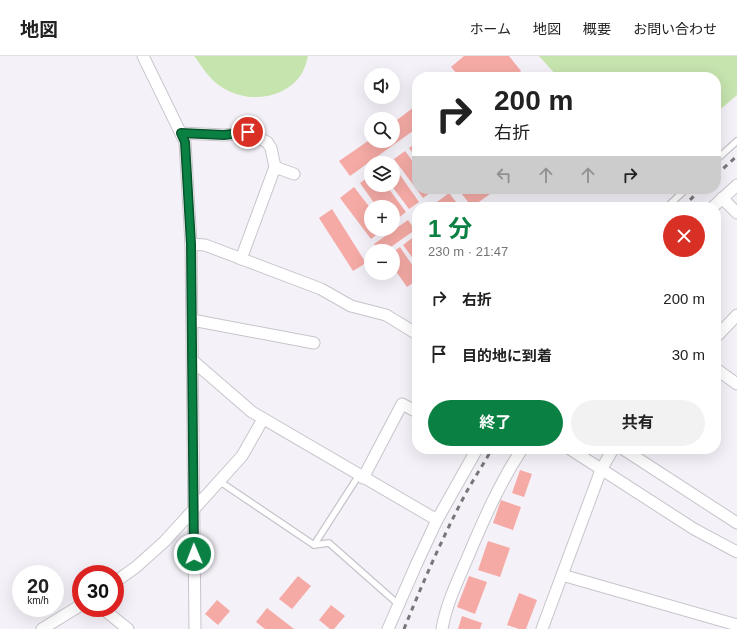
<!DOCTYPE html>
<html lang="ja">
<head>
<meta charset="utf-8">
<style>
  :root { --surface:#fff; --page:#f2f2f2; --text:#222; --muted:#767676; --line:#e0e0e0; --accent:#0b8043 }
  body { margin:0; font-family:Helvetica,"Noto Sans JP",sans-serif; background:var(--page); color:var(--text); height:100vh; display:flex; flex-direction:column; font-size:15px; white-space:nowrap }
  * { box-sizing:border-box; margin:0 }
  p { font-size:13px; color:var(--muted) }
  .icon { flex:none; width:22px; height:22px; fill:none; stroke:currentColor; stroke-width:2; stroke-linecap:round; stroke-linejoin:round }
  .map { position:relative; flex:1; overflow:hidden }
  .sheet { position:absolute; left:412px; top:146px; width:309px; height:252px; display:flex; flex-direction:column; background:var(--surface); border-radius:16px; box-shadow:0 4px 16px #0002 }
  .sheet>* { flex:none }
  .banner { position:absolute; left:412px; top:16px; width:309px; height:122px; border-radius:16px; box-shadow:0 4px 16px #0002; background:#fff; color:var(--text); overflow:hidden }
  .tools { position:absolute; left:364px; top:12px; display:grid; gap:8px }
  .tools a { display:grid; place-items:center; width:36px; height:36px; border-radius:50%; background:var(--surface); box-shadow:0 4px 16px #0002; font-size:20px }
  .speed { position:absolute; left:12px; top:509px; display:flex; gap:8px; font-size:20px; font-weight:700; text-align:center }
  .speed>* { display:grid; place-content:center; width:52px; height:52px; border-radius:50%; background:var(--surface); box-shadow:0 4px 16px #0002; line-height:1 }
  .speed small { font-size:10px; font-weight:400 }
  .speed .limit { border:6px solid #d22; background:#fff; color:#111 }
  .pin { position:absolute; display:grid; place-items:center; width:34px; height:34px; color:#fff; margin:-17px; border:2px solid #fff; border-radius:50%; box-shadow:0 1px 4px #0007 }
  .me { position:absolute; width:44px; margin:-22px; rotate:359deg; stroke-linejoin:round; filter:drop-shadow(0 0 3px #0008) }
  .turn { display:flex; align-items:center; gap:14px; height:84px; padding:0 16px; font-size:18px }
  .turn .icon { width:52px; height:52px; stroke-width:2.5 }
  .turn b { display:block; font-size:28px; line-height:34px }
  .lanes { display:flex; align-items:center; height:38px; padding:0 16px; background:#0003; justify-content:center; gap:20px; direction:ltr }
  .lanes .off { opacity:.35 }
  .round { display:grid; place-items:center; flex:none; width:42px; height:42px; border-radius:21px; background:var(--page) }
  .head { display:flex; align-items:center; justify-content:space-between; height:68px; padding:0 16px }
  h1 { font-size:24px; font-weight:700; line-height:30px; color:var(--accent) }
  .button { display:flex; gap:8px; margin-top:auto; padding:8px 16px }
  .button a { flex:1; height:46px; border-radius:24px; background:var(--accent); color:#fff; font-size:16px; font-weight:700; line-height:46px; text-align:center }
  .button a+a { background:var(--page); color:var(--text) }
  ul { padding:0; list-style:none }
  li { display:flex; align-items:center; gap:12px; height:56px; padding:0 16px }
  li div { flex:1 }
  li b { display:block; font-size:15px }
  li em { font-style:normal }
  header { display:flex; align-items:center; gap:24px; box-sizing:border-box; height:56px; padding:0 20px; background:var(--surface); border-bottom:1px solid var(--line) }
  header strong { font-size:19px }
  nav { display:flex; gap:22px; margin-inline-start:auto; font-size:14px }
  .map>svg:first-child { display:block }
  .green { fill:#c6e4ae }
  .building { fill:#f5aaa5 }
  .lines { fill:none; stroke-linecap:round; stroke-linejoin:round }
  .service-casing { stroke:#c8c4cb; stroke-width:8 }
  .minor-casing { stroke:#c8c4cb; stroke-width:13 }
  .service { stroke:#fff; stroke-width:5.5 }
  .minor { stroke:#fff; stroke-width:11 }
  .rail { stroke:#78767a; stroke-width:3; stroke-dasharray:5 5; stroke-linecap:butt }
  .route-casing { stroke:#07532c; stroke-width:10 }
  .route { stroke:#0b8043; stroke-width:7 }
</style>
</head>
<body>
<header>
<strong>地図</strong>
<nav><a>ホーム</a><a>地図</a><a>概要</a><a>お問い合わせ</a></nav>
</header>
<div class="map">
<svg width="737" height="573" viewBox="0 0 737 573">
  <rect width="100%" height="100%" fill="#f5f1f8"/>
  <g class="green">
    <path d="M194,0h114c-2,9 -5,18 -12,25 -19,20 -53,21 -76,5 -11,-7 -18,-20 -26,-30z"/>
    <path d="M539,0h198v39l-21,18v-36h-158z"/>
  </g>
  <g class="building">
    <path d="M464,0h45l12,15 -7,6h-56l1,-1 -8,-9z"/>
    <path d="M414,51l3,4v17l-67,48 -11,-15 32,-22v2h22v-18z"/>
    <path d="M417,86v17l-8,-11z"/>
    <path d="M405,95l12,16v22l17,1 -11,8 -29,-39z"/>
    <path d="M393,109l26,37 -10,7 -18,-24h2z"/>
    <path d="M371,119v10h15l20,27 -13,10v-15h-16l-17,-24z"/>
    <path d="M354,131l17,22v20h13l-13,10 -31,-41z"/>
    <path d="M458,133h28l4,5 -18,13z"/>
    <path d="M449,137l11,14h-25l-2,-2z"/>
    <path d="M332,153l34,54 -13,8 -34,-53z"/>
    <path d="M408,164l7,10 -30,21h-6l-5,-7z"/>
    <path d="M416,179h1v29l-14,-19z"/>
    <path d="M400,191l17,25v8l-10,7 -14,-20v-15z"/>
    <path d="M520,414l12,4 -8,23 -12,-4z"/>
    <path d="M501,444l20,7 -8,23 -20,-7z"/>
    <path d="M488,485l22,7 -10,29 -22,-7z"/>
    <path d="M298,520l13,10 -19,23 -13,-10z"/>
    <path d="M469,520l18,6 -12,32 -18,-7z"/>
    <path d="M519,537l18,7 -11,29h-7l-12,-4z"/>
    <path d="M217,544l13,11 -12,14 -13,-11z"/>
    <path d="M331,549l14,11 -11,13h-4l-11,-9z"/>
    <path d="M267,552l27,21h-29l-9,-7z"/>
    <path d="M462,560l20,7 -2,6h-22z"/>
  </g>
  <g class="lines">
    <g class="service-casing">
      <g id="service">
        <path d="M716,104l21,-19"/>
        <path d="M667,151l19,-18"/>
        <path d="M219,425l95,64 45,-70"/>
        <path d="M314,489l15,-2 69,61"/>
      </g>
    </g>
    <g class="minor-casing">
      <g id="minor">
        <path d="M143,0l42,86 6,102 4,385"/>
        <path d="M181,77l43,2 24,-2 19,9 4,6 4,19"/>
        <path d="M722,142l15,15"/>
        <path d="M713,151l24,-22"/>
        <path d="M191,188l14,1 116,44 30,17 35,9 31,19"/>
        <path d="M241,203l34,-92 19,7"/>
        <path d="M192,264l122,23"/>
        <path d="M716,281l21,-22"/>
        <path d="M193,305l59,51 185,108"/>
        <path d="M716,313l21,15"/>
        <path d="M570,393l124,80 43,23"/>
        <path d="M623,393l114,74"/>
        <path d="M363,422l39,-74 15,8"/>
        <path d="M562,519l175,50"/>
        <path d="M115,526l21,-15 29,-26 77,-85 21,-37"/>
        <path d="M102,552l26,21"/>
        <path d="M42,573l39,-24"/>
        <path d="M388,573l28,-64 21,-45 40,-71"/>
        <path d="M442,573c4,-24 15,-47 25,-70 16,-38 32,-75 55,-110"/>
        <path d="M542,573l59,-159 12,-21"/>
      </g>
    </g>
    <use href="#service" class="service"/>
    <use href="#minor" class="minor"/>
    <g class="rail">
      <path d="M716,119l21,-19"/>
      <path d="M683,151l18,-18"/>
      <path d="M404,573c19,-47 39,-93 63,-138 8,-14 17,-28 25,-42"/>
    </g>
  </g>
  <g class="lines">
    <g class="route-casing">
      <path id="route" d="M194,498l-3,-310 -6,-102 -4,-9 43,2 24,-3"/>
    </g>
    <use href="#route" class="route"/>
  </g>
</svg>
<div class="tools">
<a><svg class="icon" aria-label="sound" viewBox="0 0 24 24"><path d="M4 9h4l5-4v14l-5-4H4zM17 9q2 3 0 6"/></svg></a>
<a><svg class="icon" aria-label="search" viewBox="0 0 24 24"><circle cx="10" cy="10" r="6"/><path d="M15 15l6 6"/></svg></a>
<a><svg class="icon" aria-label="layers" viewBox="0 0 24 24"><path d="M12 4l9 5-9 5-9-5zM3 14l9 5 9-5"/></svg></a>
<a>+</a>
<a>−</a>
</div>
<div class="speed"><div>20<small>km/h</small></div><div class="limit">30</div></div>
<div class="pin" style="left:248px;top:76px;background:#d93025"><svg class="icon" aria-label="arrive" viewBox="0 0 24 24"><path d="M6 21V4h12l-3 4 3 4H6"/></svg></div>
<svg class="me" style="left:194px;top:498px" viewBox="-20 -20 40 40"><circle r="17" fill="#0b8043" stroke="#fff" stroke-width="3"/><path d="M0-11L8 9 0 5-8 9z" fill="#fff"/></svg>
<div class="banner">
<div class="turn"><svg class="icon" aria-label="right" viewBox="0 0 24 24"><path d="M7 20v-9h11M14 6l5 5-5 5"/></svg><div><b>200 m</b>右折</div></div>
<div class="lanes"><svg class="icon off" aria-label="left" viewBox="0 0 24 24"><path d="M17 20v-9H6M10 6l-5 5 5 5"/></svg><svg class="icon off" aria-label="ahead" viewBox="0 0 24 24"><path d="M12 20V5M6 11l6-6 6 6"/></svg><svg class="icon off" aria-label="ahead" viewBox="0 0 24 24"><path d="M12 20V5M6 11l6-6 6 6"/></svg><svg class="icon" aria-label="right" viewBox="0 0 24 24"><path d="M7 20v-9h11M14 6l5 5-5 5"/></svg></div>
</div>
<section class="sheet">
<div class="head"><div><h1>1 分</h1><p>230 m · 21:47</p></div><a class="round" style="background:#d93025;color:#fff"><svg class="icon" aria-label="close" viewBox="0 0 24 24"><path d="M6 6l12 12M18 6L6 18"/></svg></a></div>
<ul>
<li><svg class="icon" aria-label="right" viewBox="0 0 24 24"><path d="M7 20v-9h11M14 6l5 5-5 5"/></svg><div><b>右折</b></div><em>200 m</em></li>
<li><svg class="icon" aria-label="arrive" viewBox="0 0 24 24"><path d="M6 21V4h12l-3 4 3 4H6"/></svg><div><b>目的地に到着</b></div><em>30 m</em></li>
</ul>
<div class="button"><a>終了</a><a>共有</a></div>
</section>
</div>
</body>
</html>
